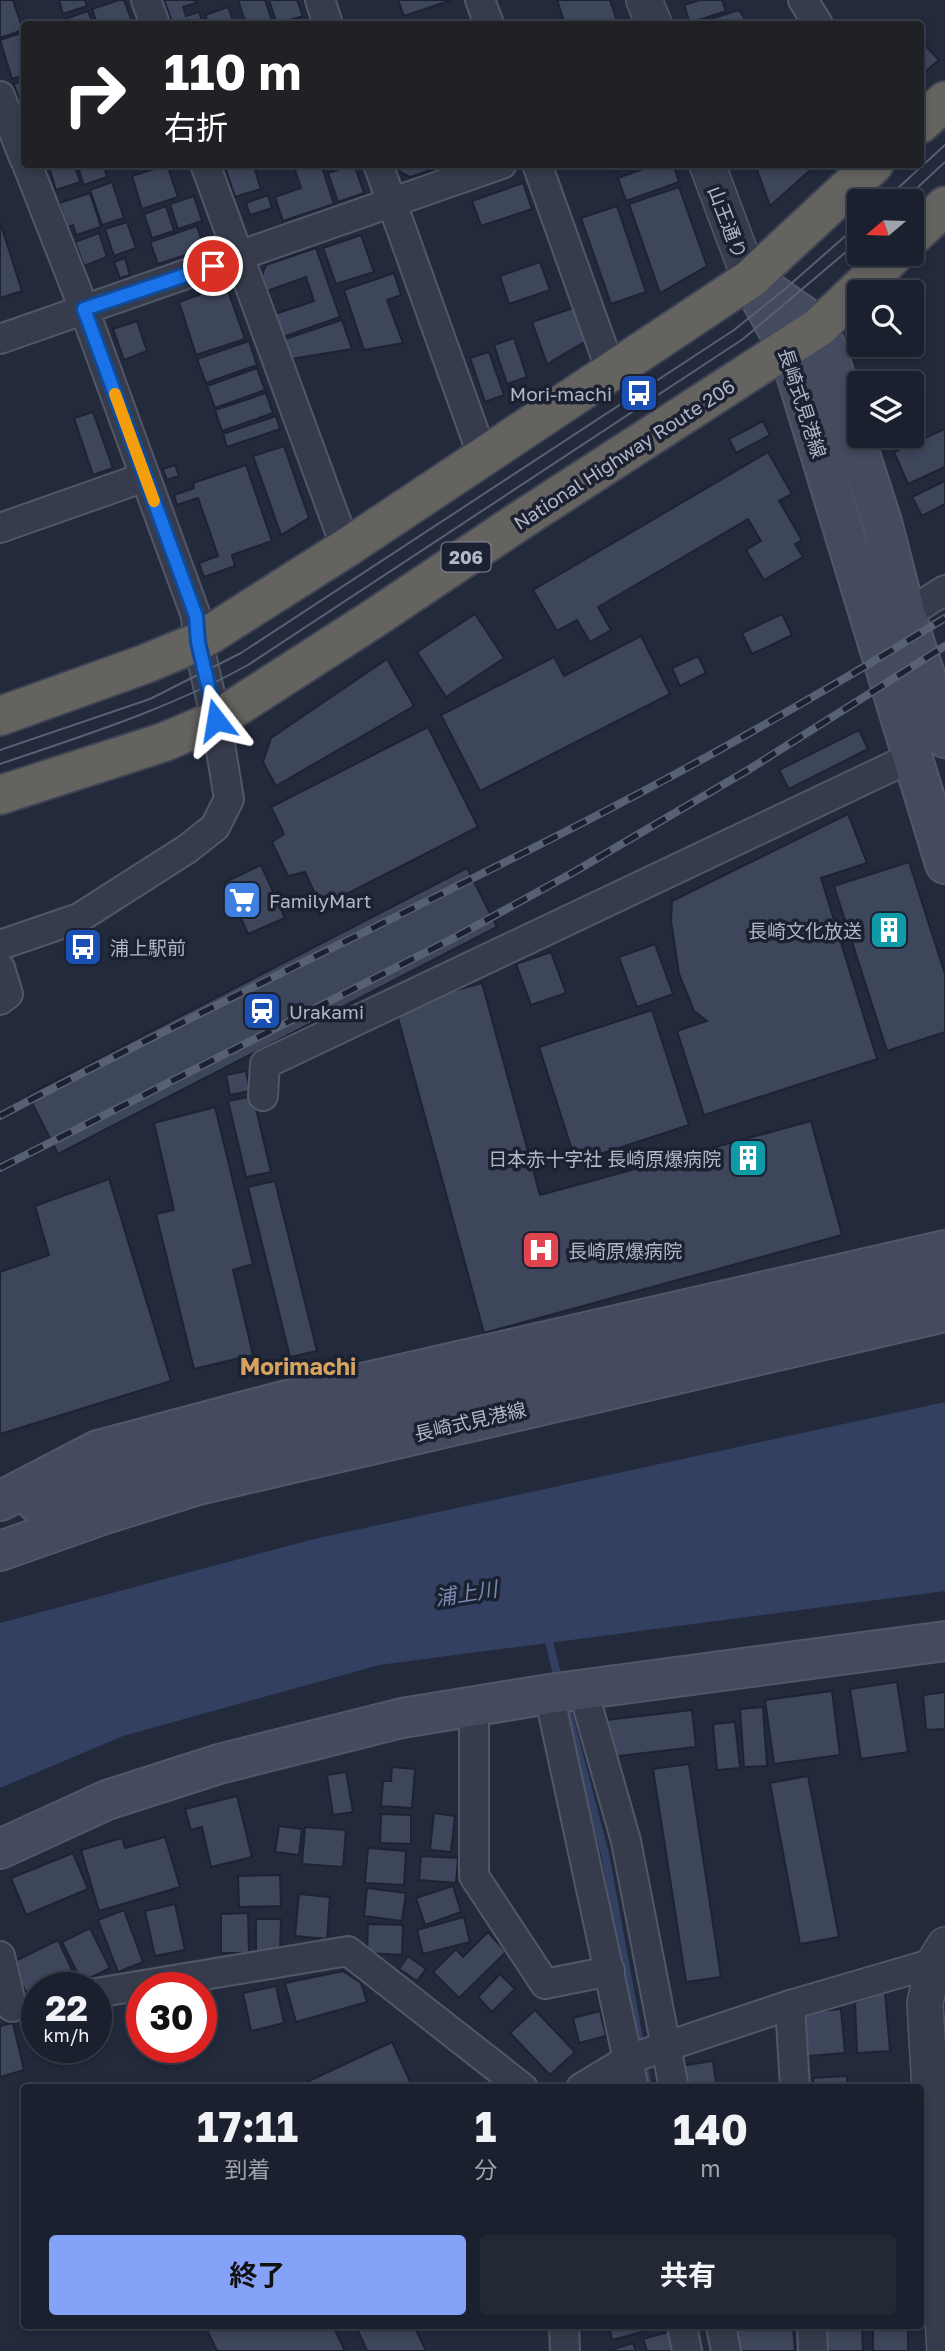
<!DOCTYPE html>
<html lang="ja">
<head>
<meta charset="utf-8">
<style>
  :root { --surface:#1a202d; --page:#232835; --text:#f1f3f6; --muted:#9fa3aa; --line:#383e49; --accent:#85a2f9 }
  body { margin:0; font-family:"Golos Text","Noto Sans JP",sans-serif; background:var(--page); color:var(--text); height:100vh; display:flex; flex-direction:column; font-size:26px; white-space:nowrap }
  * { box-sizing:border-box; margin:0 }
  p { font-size:23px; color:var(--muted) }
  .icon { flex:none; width:38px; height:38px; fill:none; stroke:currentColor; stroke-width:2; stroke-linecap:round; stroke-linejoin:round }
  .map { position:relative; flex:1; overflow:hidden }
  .drawer { position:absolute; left:21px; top:2084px; width:903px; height:245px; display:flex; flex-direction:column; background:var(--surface); border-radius:7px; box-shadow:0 4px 10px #0003,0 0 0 2px var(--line) }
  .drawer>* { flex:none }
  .guide { position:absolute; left:21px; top:21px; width:903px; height:147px; border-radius:7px; box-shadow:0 4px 10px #0003,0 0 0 2px var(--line); background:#202124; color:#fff; overflow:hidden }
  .needle { width:46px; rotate:251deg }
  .tools { position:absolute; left:847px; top:189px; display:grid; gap:14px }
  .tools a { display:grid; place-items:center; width:77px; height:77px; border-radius:7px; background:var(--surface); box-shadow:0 4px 10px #0003,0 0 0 2px var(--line); font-size:35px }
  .speed { position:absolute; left:21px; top:1972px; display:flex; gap:14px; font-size:35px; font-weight:700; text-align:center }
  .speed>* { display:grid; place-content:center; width:91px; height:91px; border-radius:50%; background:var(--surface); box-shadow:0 4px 10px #0003,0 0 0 2px var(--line); line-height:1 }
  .speed small { font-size:18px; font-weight:400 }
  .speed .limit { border:10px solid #d22; background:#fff; color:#111 }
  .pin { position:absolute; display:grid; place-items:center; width:60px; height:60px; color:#fff; margin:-30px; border:4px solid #fff; border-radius:50%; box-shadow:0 2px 7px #0007 }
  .me { position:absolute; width:77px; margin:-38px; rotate:346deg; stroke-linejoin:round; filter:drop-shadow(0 0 5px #0008) }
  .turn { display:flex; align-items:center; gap:24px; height:147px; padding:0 28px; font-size:32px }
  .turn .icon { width:91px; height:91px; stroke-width:2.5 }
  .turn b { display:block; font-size:49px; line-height:60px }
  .eta { display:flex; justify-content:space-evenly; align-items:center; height:119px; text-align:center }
  .eta b { font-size:42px; font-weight:700; line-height:49px }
  .action { display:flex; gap:14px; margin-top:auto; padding:14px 28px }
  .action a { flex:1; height:80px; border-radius:7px; background:var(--accent); color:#111; font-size:28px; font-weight:700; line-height:80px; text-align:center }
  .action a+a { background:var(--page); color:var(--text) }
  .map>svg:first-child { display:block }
  .water { fill:#344062 }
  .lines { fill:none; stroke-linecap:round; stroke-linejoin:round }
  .stream { stroke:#344062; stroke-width:8 }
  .building { fill:#3e465c; stroke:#1e2333; stroke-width:2 }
  .minor-casing { stroke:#515767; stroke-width:32 }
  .tertiary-casing { stroke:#515767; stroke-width:38 }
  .secondary-casing { stroke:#515767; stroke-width:42 }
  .trunk-casing { stroke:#3f4454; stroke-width:42 }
  .minor { stroke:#363c4c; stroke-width:28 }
  .tertiary { stroke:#363c4c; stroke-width:35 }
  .secondary { stroke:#444b5f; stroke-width:38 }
  .trunk { stroke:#646360; stroke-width:38 }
  .tram { stroke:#586074; stroke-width:2 }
  .rail-casing { stroke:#586074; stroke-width:8 }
  .rail { stroke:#1c2131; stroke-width:5; stroke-dasharray:16; stroke-linecap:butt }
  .route-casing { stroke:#114b97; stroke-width:18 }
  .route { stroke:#1a73e8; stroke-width:12 }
  .slow { stroke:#f59e0b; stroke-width:12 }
  .labels { text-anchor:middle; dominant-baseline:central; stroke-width:7; stroke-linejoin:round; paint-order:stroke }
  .shield { fill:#1c2131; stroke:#858a9b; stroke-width:2 }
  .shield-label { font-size:18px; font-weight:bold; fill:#b2b7c8 }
  .street-label { font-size:19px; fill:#b2b7c8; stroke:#1c2131 }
  .poi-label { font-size:19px; fill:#b2b7c8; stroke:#1c2131; text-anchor:start }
  .water-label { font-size:21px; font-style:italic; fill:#7989b1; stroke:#1c2131 }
  .quarter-label { font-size:23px; font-weight:bold; fill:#d6a35f; stroke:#1c2131 }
</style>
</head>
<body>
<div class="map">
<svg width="945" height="2351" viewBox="0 0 945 2351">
  <rect width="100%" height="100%" fill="#222a3c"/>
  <path class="water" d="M945,1402v189l-566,74 -256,71 -123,52v-165l314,-84z"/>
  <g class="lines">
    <g class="stream">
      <path d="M547,1633l12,49"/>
      <path d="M565,1701l40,153 43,234"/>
    </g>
  </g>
  <g class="building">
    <path d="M0,0h13l10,30 -23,8z"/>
    <path d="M59,0h26l2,6 -24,8z"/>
    <path d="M119,0h5l9,24h-36l-5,-15z"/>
    <path d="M164,0h31l1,3 -13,4 3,9 13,-4 4,12h-30z"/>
    <path d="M238,0h27l8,24h-27z"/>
    <path d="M269,0h28l6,16 -26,8z"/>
    <path d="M398,0h54l-48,16z"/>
    <path d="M557,0h53l8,24h-53z"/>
    <path d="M700,0h22l4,11 -36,12 -6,-18z"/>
    <path d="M228,7l6,17h-25l-4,-9z"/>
    <path d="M739,10l9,14h-53z"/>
    <path d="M88,11l5,13h-26l-2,-5z"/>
    <path d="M24,32v43l-12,4 -12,-39z"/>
    <path d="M920,40l19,20 -19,16z"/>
    <path d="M24,80v34l-10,-30z"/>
    <path d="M48,164h26l6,18 -24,8z"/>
    <path d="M77,164h26l4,13 -23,8z"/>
    <path d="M224,164h29l8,25 -26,8z"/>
    <path d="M293,164h28l13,40 -51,17 -8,-24 26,-9z"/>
    <path d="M354,164l10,29 -26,9 -10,-29z"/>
    <path d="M397,164h51l-38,13 -10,-5z"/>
    <path d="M612,164h24l-21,8z"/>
    <path d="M657,164h16l6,18 -53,19 -8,-23z"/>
    <path d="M755,164h62l-47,42z"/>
    <path d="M167,165l11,32 -36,12 -10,-33z"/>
    <path d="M112,182l12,36 -22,7 -12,-35z"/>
    <path d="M523,183l9,26 -51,17 -9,-25z"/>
    <path d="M679,187l28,79 -47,27 -31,-89z"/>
    <path d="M90,193l11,34 -25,8 -3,-10 -5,2 -9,-24z"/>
    <path d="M268,195l4,13 -22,7 -4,-12z"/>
    <path d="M194,196l8,25 -24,8 -8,-25z"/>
    <path d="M166,206l8,25 -22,7 -8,-24z"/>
    <path d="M617,206l29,86 -35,12 -30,-86z"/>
    <path d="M0,222l22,69 -22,7z"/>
    <path d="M127,222l9,26 -22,8 -9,-27z"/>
    <path d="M197,226l7,23 -46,15 -8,-22z"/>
    <path d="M99,233l8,24 -23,9 -9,-24z"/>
    <path d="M361,235l13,37 -38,12 -13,-36z"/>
    <path d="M316,248l24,69 -57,20 -8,-23 39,-13 -8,-24 -39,14 -5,-16 4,-10z"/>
    <path d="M125,258l5,17 -10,3 -6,-16z"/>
    <path d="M540,262l10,28 -41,14 -9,-28z"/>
    <path d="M394,273l7,22 -14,5 16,43 -39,7 -20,-60z"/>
    <path d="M226,285l19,54 -49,16 -17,-53z"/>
    <path d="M576,307l10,34 -39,23 -15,-42z"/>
    <path d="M342,320l10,29 -61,10 -6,-20z"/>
    <path d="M137,321l10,30 -23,9 -11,-31z"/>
    <path d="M514,338l13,39 -20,7 -13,-39z"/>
    <path d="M249,341l8,24 -51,18 -9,-24z"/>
    <path d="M489,352l15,43 -19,7 -15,-44z"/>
    <path d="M257,368l8,22 -50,18 -8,-22z"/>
    <path d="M266,393l7,20 -51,18 -7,-21z"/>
    <path d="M93,412l20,56 -20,7 -19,-57z"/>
    <path d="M276,416l4,13 -53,18 -4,-13z"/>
    <path d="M763,421l7,14 -34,18 -7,-14z"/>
    <path d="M945,429v38l-37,17 -14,-32z"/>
    <path d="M284,446l25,72 -28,17 -28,-79z"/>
    <path d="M768,452l24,42 -13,7 23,39 -7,4 8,13 -39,23 -18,-30 15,-9 -13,-22 -150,88 13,23 -21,12 -13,-22 -20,11 -24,-41z"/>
    <path d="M175,465l4,11 -12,4 -4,-11z"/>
    <path d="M246,465l26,76 -40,14 3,11 -31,11 -5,-14 19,-7 -20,-58 -21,7 -3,-10 20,-7 -1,-5z"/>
    <path d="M945,481v23l-23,12 -10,-19z"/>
    <path d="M475,614l29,44 -58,39 -29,-45z"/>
    <path d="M782,614l10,21 -40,19 -10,-21z"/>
    <path d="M641,636l29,58 -190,97 -39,-76 113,-58 10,19z"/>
    <path d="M698,656l8,17 -26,13 -8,-18z"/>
    <path d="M387,659l27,47 -138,80 -13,-24 8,-24z"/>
    <path d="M428,727l50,100 -157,80 -16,-35 -17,4 -16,-34 12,-8 -13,-27z"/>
    <path d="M859,730l9,19 -79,40 -10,-19z"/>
    <path d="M848,814l19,49 -46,15 56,181 -173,56 -27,-84 30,-10 -13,-10 -15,-37 -8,-53 1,-20z"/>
    <path d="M909,862l36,112v58l-58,19 -53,-165z"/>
    <path d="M261,865l24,53 -37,16 -23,-52z"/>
    <path d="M467,868l30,59 -439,227 -30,-59z"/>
    <path d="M655,944l18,50 -36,13 -18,-50z"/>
    <path d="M551,952l15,41 -35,12 -15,-41z"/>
    <path d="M482,983l58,212 271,-74 31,114 -358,98 -89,-326z"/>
    <path d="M652,1010l37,115 -113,37 -37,-115z"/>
    <path d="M246,1071l4,20 -20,4 -4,-20z"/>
    <path d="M253,1096l18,76 -25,5 -18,-76z"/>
    <path d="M215,1107l38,157 -20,6 20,85 -59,14 -38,-155 18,-4 -20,-87z"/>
    <path d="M109,1179l62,202 -171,53v-162l49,-17 -14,-49z"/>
    <path d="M275,1181l42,170 -27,6 -42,-170z"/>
    <path d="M897,1682l11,70 -47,7 -11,-70z"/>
    <path d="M832,1691l8,64 -66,9 -9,-64z"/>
    <path d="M945,1692v37l-19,1 -3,-35z"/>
    <path d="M763,1707l4,59 -23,1 -4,-58z"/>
    <path d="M692,1710l4,37 -86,10 -4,-37z"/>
    <path d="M735,1722l5,46 -23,2 -4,-46z"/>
    <path d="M689,1764l32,213 -35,5 -33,-213z"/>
    <path d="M392,1767l23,2 -3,39 -31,-2 2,-25h8z"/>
    <path d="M346,1772l7,40 -20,3 -6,-40z"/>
    <path d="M808,1776l31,161 -39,7 -30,-161z"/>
    <path d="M237,1796l15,61 -41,10 -9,-40 -11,3 -6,-21z"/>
    <path d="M434,1813l21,3 -4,36 -21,-2z"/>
    <path d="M381,1814l30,1v29l-31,-1z"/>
    <path d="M279,1826l23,3 -3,26 -24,-3z"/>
    <path d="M305,1827l41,3 -3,37 -41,-3z"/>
    <path d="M165,1837l15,50 -81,24 -18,-61 41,-12 3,10z"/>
    <path d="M368,1848l38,3 -2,34 -39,-2z"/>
    <path d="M73,1853l15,36 -62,26 -15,-37z"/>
    <path d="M421,1856l37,2 -2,25 -37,-3z"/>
    <path d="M280,1875l1,31 -42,1 -1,-31z"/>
    <path d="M453,1886l8,26 -36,13 -9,-27z"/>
    <path d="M367,1888l39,5 -4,28 -38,-5z"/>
    <path d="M299,1894l31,3 -3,42 -32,-3z"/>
    <path d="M175,1904l10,46 -30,6 -10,-45z"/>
    <path d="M124,1910l19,52 -25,10 -20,-52z"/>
    <path d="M248,1913l1,40h-28v-39z"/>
    <path d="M464,1917l6,25 -47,12 -6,-24z"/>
    <path d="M256,1919h25l-1,32h-24z"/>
    <path d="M368,1924l35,1 -1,30 -35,-2z"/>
    <path d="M90,1928l20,40 -28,14 -20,-40z"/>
    <path d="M488,1932l18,20 -47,46 -26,-26 23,-23 7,8z"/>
    <path d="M58,1940l14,30 -46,22 -15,-29z"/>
    <path d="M408,1956l18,13 -9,12 -18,-12z"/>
    <path d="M343,1971l18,12 6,19 -71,20 -11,-39z"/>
    <path d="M500,1974l15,15 -23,23 -14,-15z"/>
    <path d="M276,1986l8,37 -33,8 -8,-38z"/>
    <path d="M885,1992l5,59 -33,2 -2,-51z"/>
    <path d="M142,2006v42l20,1 -20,4 -9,-46z"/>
    <path d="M841,2009l4,44 -37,3 -4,-44z"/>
    <path d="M535,2010l40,42 -25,23 -40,-42z"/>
    <path d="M600,2011l6,25 -27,7 -6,-25z"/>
    <path d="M13,2023l11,47 -24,7v-51z"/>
    <path d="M392,2042l21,46h-119z"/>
    <path d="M53,2048h29l2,7 -28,7z"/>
    <path d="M713,2061l4,27h-34l-3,-22z"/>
    <path d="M847,2076v12h-33l-1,-10z"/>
    <path d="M891,2083l1,5h-37v-3z"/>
    <path d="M205,2326h128l12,25h-128z"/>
    <path d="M356,2326h58l12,25h-59z"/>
    <path d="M609,2326h36l1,5 -34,9z"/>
    <path d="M731,2326h62l2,25h-61z"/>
    <path d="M821,2326h41l1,25h-42z"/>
    <rect x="873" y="2326" width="35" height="25"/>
    <path d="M671,2331l5,20h-29l-4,-12z"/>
    <path d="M633,2343l3,8h-28z"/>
  </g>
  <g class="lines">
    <g class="minor-casing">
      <g id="minor">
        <path d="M146,0l9,24"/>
        <path d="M320,0l8,24"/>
        <path d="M480,0l9,24"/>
        <path d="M803,0l15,24"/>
        <path d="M0,96l24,62"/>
        <path d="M205,164l141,384"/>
        <path d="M378,164l105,293"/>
        <path d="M537,164l74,207"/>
        <path d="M0,339l502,-175"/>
        <path d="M0,528l145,-51"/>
        <path d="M906,615l39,-25"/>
        <path d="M0,945l79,-27 108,-69 28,-22 14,-28 -13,-79 -18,-78 -2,-26 -112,-307 -57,-145"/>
        <path d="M0,968l8,26 -8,6"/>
        <path d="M263,1096l2,-32 647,-307"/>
        <path d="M583,1690l43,151 48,247"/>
        <path d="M549,1694l85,394"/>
        <path d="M474,1706v170l71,108 65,-13"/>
        <path d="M0,1956l12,51"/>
        <path d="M96,1993l252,-42 175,137"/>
        <path d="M790,2005l5,83"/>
        <path d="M581,2088l48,-29 161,-54 144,-42"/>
        <path d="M920,2299l25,-1"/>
        <path d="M564,2326l1,25"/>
        <path d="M682,2326l5,25"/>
        <path d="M721,2326l5,25"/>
        <path d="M812,2326l1,25"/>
      </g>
    </g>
    <g class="tertiary-casing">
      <g id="tertiary">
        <path d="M644,0l10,24"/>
        <path d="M707,164l43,115"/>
        <path d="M945,2351l-20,-348 9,-40 11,-18"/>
      </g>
    </g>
    <g class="secondary-casing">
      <g id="secondary">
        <path d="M750,279l38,69 157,516"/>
        <path d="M758,284l61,43 63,195 24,93 39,123"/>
        <path d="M0,1501l98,-51 181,-48 666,-152"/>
        <path d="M36,1502l77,-25 127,-33 705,-166"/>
        <path d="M0,1551l105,-37 93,-29 747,-173"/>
        <path d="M0,1849l107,-49 112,-36 183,-46 147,-24 396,-53"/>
      </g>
    </g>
    <g class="trunk-casing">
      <g id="trunk">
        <path d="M920,124l25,-23"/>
        <path d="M912,237l33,-31"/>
        <path d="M0,716l145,-52 53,-22 148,-94 404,-269 124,-115"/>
        <path d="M0,795l164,-53 52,-22 157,-101 151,-101 295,-191 76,-73"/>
      </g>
    </g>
    <use href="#minor" class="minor"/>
    <use href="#tertiary" class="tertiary"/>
    <use href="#secondary" class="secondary"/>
    <use href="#trunk" class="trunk"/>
    <g class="tram">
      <path d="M884,201l61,-56"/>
      <path d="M903,201l42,-39"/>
      <path d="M0,750l150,-51 91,-46 493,-323 51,-41 74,-65"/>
      <path d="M0,764c85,-29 169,-55 248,-99l495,-326 116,-98"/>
    </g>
    <g class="rail-casing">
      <g id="rail">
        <path d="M0,1116c194,-103 394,-196 590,-297 121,-62 239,-130 355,-201"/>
        <path d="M0,1168l450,-228 124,-68 174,-102 197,-124"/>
      </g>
    </g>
    <use href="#rail" class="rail"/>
  </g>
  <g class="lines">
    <g class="route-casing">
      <path id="route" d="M213,266l-129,43 112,307 2,26 18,78"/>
    </g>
    <use href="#route" class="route"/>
    <path class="slow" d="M115,394l39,107"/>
  </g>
  <defs>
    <g id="bus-square" transform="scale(2.0125)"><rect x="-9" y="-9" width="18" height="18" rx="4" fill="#1a4fb4" stroke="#1c2131"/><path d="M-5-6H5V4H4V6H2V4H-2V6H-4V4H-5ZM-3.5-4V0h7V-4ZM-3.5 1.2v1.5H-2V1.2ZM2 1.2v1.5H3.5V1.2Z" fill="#fff"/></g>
    <g id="supermarket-square" transform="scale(2.0125)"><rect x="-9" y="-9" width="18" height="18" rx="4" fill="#3f7fe0" stroke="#1c2131"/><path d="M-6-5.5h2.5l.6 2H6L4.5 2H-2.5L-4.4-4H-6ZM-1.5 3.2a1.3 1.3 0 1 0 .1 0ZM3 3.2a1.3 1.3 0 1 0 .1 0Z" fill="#fff"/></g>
    <g id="building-square" transform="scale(2.0125)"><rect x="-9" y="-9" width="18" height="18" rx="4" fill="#0f9aa8" stroke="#1c2131"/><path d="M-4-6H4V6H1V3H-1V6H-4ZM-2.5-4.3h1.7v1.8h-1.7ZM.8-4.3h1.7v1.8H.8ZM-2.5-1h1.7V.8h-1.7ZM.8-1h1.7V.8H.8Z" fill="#fff"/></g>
    <g id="station-square" transform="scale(2.0125)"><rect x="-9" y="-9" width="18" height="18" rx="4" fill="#1a4fb4" stroke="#1c2131"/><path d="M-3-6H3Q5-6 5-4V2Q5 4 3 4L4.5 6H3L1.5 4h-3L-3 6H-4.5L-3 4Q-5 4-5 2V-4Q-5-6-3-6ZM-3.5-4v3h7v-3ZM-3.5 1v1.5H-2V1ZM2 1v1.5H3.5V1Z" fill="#fff"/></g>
    <g id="hospital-square" transform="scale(2.0125)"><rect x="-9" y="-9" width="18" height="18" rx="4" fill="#e0444e" stroke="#1c2131"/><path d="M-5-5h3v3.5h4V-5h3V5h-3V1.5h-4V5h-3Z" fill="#fff"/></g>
  </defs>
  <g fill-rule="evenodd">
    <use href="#bus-square" x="639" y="393"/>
    <use href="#supermarket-square" x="242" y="900"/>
    <use href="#building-square" x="889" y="930"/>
    <use href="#bus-square" x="83" y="947"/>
    <use href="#station-square" x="262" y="1011"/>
    <use href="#building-square" x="748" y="1158"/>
    <use href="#hospital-square" x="541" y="1250"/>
  </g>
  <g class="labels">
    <rect class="shield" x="441.5" y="542.5" width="49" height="29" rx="5"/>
    <g class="shield-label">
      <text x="466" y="557">206</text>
    </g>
    <g class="street-label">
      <text transform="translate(728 222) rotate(69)">山王通り</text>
      <text transform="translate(803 403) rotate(72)">長崎式見港線</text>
      <text transform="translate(624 454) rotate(-33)">National Highway Route 206</text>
      <text transform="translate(470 1421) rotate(-13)">長崎式見港線</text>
    </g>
    <g class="poi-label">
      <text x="612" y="393" text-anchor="end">Mori-machi</text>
      <text x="269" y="900">FamilyMart</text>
      <text x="862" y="930" text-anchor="end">長崎文化放送</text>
      <text x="110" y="947">浦上駅前</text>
      <text x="289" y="1011">Urakami</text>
      <text x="721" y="1158" text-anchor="end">日本赤十字社 長崎原爆病院</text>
      <text x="568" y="1250">長崎原爆病院</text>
    </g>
    <g class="water-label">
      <text transform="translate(466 1593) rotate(-9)">浦上川</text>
    </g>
    <g class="quarter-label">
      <text x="298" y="1366">Morimachi</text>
    </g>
  </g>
</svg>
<div class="tools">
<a><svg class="needle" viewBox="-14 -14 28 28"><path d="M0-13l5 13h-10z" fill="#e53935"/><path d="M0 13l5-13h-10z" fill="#9fa3aa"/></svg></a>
<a><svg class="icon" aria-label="search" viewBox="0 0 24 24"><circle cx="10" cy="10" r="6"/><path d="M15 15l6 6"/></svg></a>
<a><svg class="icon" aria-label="layers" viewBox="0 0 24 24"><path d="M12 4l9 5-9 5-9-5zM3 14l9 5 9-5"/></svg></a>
</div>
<div class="speed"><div>22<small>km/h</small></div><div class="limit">30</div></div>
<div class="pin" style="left:213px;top:266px;background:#d93025"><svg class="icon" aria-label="arrive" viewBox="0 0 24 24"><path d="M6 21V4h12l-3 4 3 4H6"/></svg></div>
<svg class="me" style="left:216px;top:720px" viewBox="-20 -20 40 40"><path d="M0-17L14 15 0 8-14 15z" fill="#1a73e8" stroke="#fff" stroke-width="4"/></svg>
<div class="guide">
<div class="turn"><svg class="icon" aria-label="right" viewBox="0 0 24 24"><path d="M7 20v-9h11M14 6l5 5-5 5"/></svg><div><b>110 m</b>右折</div></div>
</div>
<section class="drawer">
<div class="eta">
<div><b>17:11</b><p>到着</p></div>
<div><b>1</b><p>分</p></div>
<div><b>140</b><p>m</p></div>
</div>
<div class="action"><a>終了</a><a>共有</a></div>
</section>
</div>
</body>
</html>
